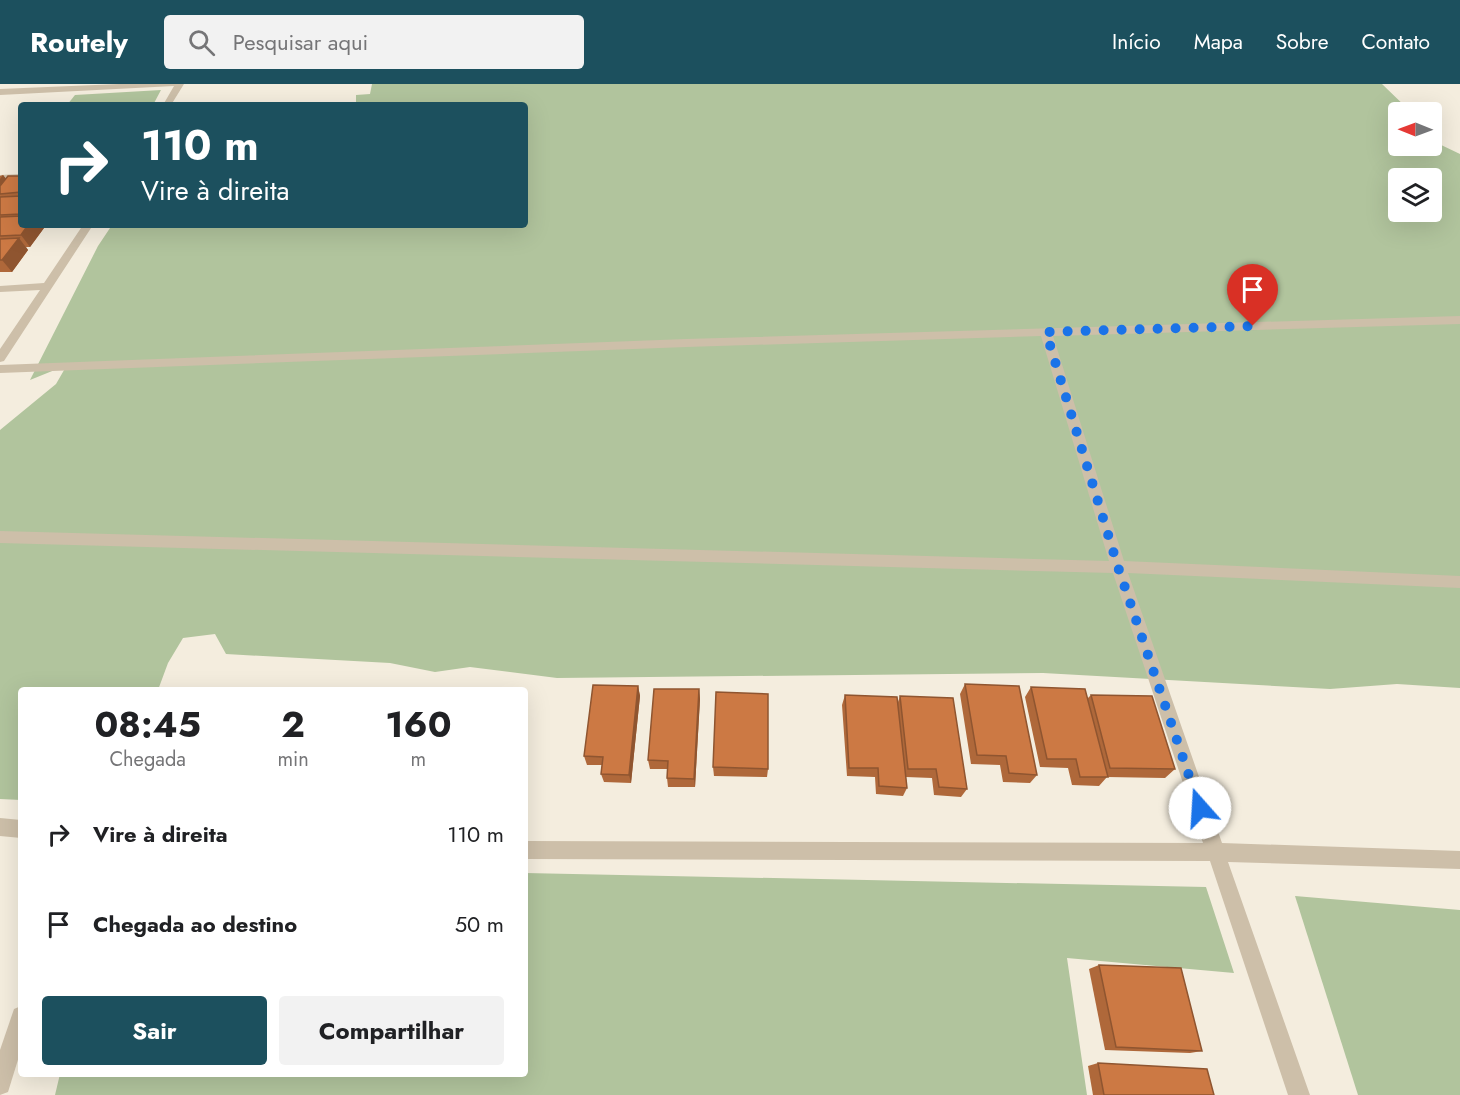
<!DOCTYPE html>
<html lang="pt">
<head>
<meta charset="utf-8">
<style>
  :root { --surface:#fff; --page:#f2f2f2; --text:#202124; --muted:#757577; --accent:#1c505e }
  body { margin:0; font-family:Jost,sans-serif; background:var(--page); color:var(--text); height:100vh; display:flex; flex-direction:column; font-size:22px; white-space:nowrap }
  * { box-sizing:border-box; margin:0 }
  p { font-size:20px; color:var(--muted) }
  .icon { flex:none; width:33px; height:33px; fill:none; stroke:currentColor; stroke-width:2; stroke-linecap:round; stroke-linejoin:round }
  .map { position:relative; flex:1; overflow:hidden }
  .details { position:absolute; left:18px; top:603px; width:510px; height:390px; display:flex; flex-direction:column; background:var(--surface); border-radius:6px; box-shadow:0 6px 24px #0002 }
  .details>* { flex:none }
  .guide { position:absolute; left:18px; top:18px; width:510px; height:126px; border-radius:6px; box-shadow:0 6px 24px #0002; background:#1c505e; color:#fff; overflow:hidden }
  .needle { width:39px; rotate:271deg }
  .controls { position:absolute; left:1388px; top:18px; display:grid; gap:12px }
  .controls a { display:grid; place-items:center; width:54px; height:54px; border-radius:6px; background:var(--surface); box-shadow:0 6px 24px #0002; font-size:30px }
  .pin { position:absolute; display:grid; place-items:center; width:51px; height:51px; color:#fff; margin:-62px -26px; border-radius:50% 50% 50% 0; rotate:-45deg; box-shadow:0 0 6px #0007 }
  .pin .icon { rotate:45deg }
  .me { position:absolute; width:66px; margin:-33px; rotate:341deg; stroke-linejoin:round; filter:drop-shadow(0 0 4px #0008) }
  .turn { display:flex; align-items:center; gap:21px; height:126px; padding:0 24px; font-size:27px }
  .turn .icon { width:78px; height:78px; stroke-width:2.5 }
  .turn b { display:block; font-size:42px; line-height:51px }
  .eta { display:flex; justify-content:space-evenly; align-items:center; height:102px; text-align:center }
  .eta b { font-size:36px; font-weight:700; line-height:42px }
  .button { display:flex; gap:12px; margin-top:auto; padding:12px 24px }
  .button a { flex:1; height:69px; border-radius:6px; background:var(--accent); color:#fff; font-size:24px; font-weight:700; line-height:69px; text-align:center }
  .button a+a { background:var(--page); color:var(--text) }
  ul { padding:0; list-style:none }
  li { display:flex; align-items:center; gap:18px; height:90px; padding:0 24px }
  li div { flex:1 }
  li b { display:block; font-size:22px }
  li em { font-style:normal }
  header { display:flex; align-items:center; gap:36px; box-sizing:border-box; height:84px; padding:0 30px; background:var(--accent); color:#fff }
  header strong { font-size:28px }
  nav { display:flex; gap:33px; margin-inline-start:auto; font-size:21px }
  .search { width:420px; height:54px; background:var(--page); display:flex; align-items:center; gap:15px; box-sizing:border-box; padding:0 21px; border-radius:6px; color:var(--muted); font-size:22px }
  .map>svg:first-child { display:block }
  .green { fill:#b1c49d; fill-rule:evenodd }
  .lines { fill:none; stroke-linecap:round; stroke-linejoin:round }
  .minor { fill:#cdbfa9; fill-rule:evenodd }
  .wall { fill:#af683a }
  .shaded-wall { fill:#8f5530 }
  .building { fill:#cc7944; stroke:#8f5530; stroke-width:1.5 }
  .route { stroke:#1a73e8; stroke-width:10; stroke-dasharray:0 18 }
</style>
</head>
<body>
<header>
<strong>Routely</strong>
<div class="search"><svg class="icon" aria-label="search" viewBox="0 0 24 24"><circle cx="10" cy="10" r="6"/><path d="M15 15l6 6"/></svg>Pesquisar aqui</div>
<nav><a>Início</a><a>Mapa</a><a>Sobre</a><a>Contato</a></nav>
</header>
<div class="map">
<svg width="1460" height="1011" viewBox="0 0 1460 1011">
  <rect width="100%" height="100%" fill="#f4edde"/>
  <g class="green">
    <path d="M372,0h1010l29,28h-13v34h33v-10l6,7 23,11v534l-63,-4 -67,5 -287,-16 -486,5 -87,-11 -35,5 -45,-9 -164,-9 -11,-20 -32,4 -15,25 -10,27h-137v110l-21,-1v-369l56,-46 11,-19 -37,15 68,-134 14,-21h413v-120h-169v-10l14,-1zM1398,94h33v34h-33z"/>
    <path d="M161,6l-8,15h-86l8,-10z"/>
    <path d="M525,789l681,14 28,86 -167,-15 20,137h-1032l5,-21h465z"/>
    <path d="M1295,812l165,14v185h-102z"/>
  </g>
  <g class="lines">
    <g class="minor">
      <path d="M119,0h65l-13,21h-8l11,-19 -174,9v-6z"/>
      <path d="M21,90v6l-21,1v-6z"/>
      <path d="M83,141h10l-89,136 -4,1v-13l40,-59 -40,2v-6l44,-3z"/>
      <path d="M1460,232v8l-407,12 71,225 336,15v12l-332,-15 94,270 238,8v18l-232,-7 82,233h-22l-78,-234 -685,-2v-18l678,2 -90,-270 -1113,-30v-12l1109,30 -68,-225 -355,11 -686,26v-8l686,-26z"/>
      <path d="M0,734l21,2v18l-21,-2z"/>
      <path d="M21,922v44l-13,42 -8,3v-45l14,-41z"/>
    </g>
  </g>
  <g class="wall">
    <path d="M3,91l3,4 15,-3v49h26h-4l1,3 -14,19h-4l2,3 -16,22h-12v-96z"/>
    <path d="M965,600l72,91 -7,8 -27,-1 -3,-17 -29,-1 -11,-70z"/>
    <path d="M638,602l2,10 -9,87 -27,-1 -3,-8 1,-9h-15l-3,-9z"/>
    <path d="M1031,603l56,12 4,-4 84,74 -10,9 -58,-1 -8,9 -27,-1 -4,-17 -28,-1 -15,-70z"/>
    <path d="M699,605l1,10 -5,88h-27l-1,-9v-9h-17l-2,-9z"/>
    <path d="M845,611l53,7 2,-6 67,93 -6,8 -27,-2 -2,-17 -26,-1 1,11 -4,8 -27,-2 -1,-17 -28,-1 -5,-71z"/>
    <path d="M713,683l55,2 -1,8 -53,-1z"/>
    <path d="M1099,881l103,86 -12,2 -85,-3 -16,-81z"/>
    <path d="M1098,979l116,32h-121l-5,-29z"/>
  </g>
  <g class="shaded-wall">
    <path d="M3,91l9,12 -12,7v-15z"/>
    <path d="M28,141h14l2,3 -14,19 -9,-12z"/>
    <path d="M19,154l9,12 -16,22 -10,-12z"/>
    <path d="M638,602l2,10 -9,87 -2,-8z"/>
    <path d="M699,605l1,10 -5,88 -1,-8z"/>
  </g>
  <g class="building">
    <path d="M8,92h13v16l-21,2v-8z"/>
    <path d="M21,112v18l-21,1v-18z"/>
    <path d="M21,132v9h7l-7,10 -21,1v-19z"/>
    <path d="M19,154l-17,22h-2v-21z"/>
    <path d="M965,600l54,2 18,89 -28,-2 -3,-17 -29,-1z"/>
    <path d="M593,601l45,1 -9,89 -28,-1 2,-17 -19,-1z"/>
    <path d="M1031,603l54,2 23,88h-28l-4,-18h-29z"/>
    <path d="M654,605h45l-5,90 -27,-1 1,-17 -20,-1z"/>
    <path d="M716,608l52,2v75l-55,-2z"/>
    <path d="M845,611l52,2 10,91 -28,-2 -1,-18h-29z"/>
    <path d="M1091,611l61,1 23,73 -65,-1z"/>
    <path d="M900,612l53,2 14,91 -28,-2 -3,-18h-28z"/>
    <path d="M1099,881l82,3 21,83 -86,-4z"/>
    <path d="M1098,979l109,6 7,26h-110z"/>
  </g>
  <g class="lines">
    <path class="route" d="M1200,724l-82,-241 -72,-235 207,-6"/>
  </g>
</svg>
<div class="controls">
<a><svg class="needle" viewBox="-14 -14 28 28"><path d="M0-13l5 13h-10z" fill="#e53935"/><path d="M0 13l5-13h-10z" fill="#757577"/></svg></a>
<a><svg class="icon" aria-label="layers" viewBox="0 0 24 24"><path d="M12 4l9 5-9 5-9-5zM3 14l9 5 9-5"/></svg></a>
</div>
<div class="pin" style="left:1253px;top:242px;background:#d93025"><svg class="icon" aria-label="arrive" viewBox="0 0 24 24"><path d="M6 21V4h12l-3 4 3 4H6"/></svg></div>
<svg class="me" style="left:1200px;top:724px" viewBox="-20 -20 40 40"><circle r="19" fill="#fff"/><path d="M0-13L10 11 0 6-10 11z" fill="#1a73e8"/></svg>
<div class="guide">
<div class="turn"><svg class="icon" aria-label="right" viewBox="0 0 24 24"><path d="M7 20v-9h11M14 6l5 5-5 5"/></svg><div><b>110 m</b>Vire à direita</div></div>
</div>
<section class="details">
<div class="eta">
<div><b>08:45</b><p>Chegada</p></div>
<div><b>2</b><p>min</p></div>
<div><b>160</b><p>m</p></div>
</div>
<ul>
<li><svg class="icon" aria-label="right" viewBox="0 0 24 24"><path d="M7 20v-9h11M14 6l5 5-5 5"/></svg><div><b>Vire à direita</b></div><em>110 m</em></li>
<li><svg class="icon" aria-label="arrive" viewBox="0 0 24 24"><path d="M6 21V4h12l-3 4 3 4H6"/></svg><div><b>Chegada ao destino</b></div><em>50 m</em></li>
</ul>
<div class="button"><a>Sair</a><a>Compartilhar</a></div>
</section>
</div>
</body>
</html>
